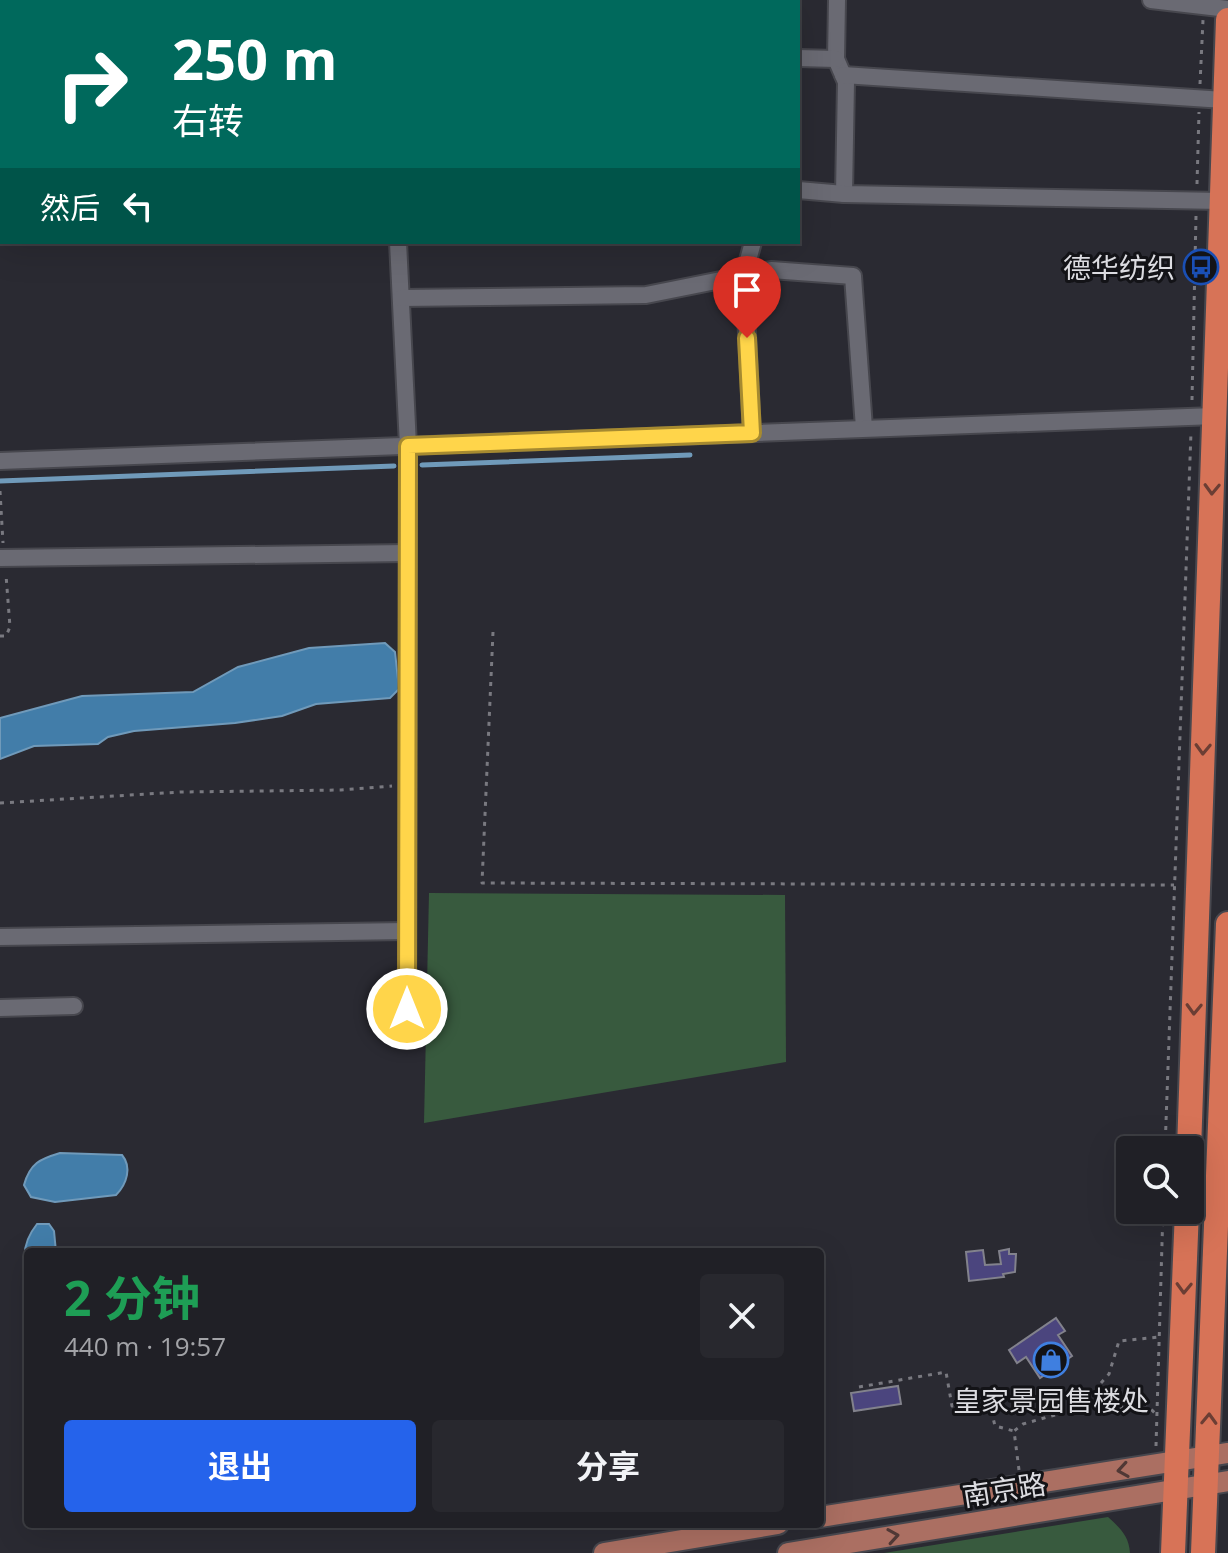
<!DOCTYPE html>
<html lang="zh">
<head>
<meta charset="utf-8">
<style>
  :root { --surface:#202026; --page:#28282e; --text:#f1f3f6; --muted:#a2a3a7; --line:#3d3e43; --accent:#2563eb }
  body { margin:0; font-family:"Open Sans","Noto Sans SC",sans-serif; background:var(--page); color:var(--text); height:100vh; display:flex; flex-direction:column; font-size:30px; white-space:nowrap }
  * { box-sizing:border-box; margin:0 }
  p { font-size:26px; color:var(--muted) }
  .icon { flex:none; width:44px; height:44px; fill:none; stroke:currentColor; stroke-width:2; stroke-linecap:round; stroke-linejoin:round }
  .map { position:relative; flex:1; overflow:hidden }
  .panel { position:absolute; left:24px; top:1248px; width:800px; height:280px; display:flex; flex-direction:column; background:var(--surface); border-radius:8px; box-shadow:0 8px 32px #0002,0 0 0 2px var(--line) }
  .panel>* { flex:none }
  .hud { position:absolute; left:0px; top:0px; width:800px; height:244px; box-shadow:0 8px 32px #0002,0 0 0 2px var(--line); background:#00695c; color:#fff; overflow:hidden }
  .controls { position:absolute; left:1116px; top:1136px; display:grid; gap:16px }
  .controls a { display:grid; place-items:center; width:88px; height:88px; border-radius:8px; background:var(--surface); box-shadow:0 8px 32px #0002,0 0 0 2px var(--line); font-size:40px }
  .pin { position:absolute; display:grid; place-items:center; width:68px; height:68px; color:#fff; margin:-82px -34px; border-radius:50% 50% 50% 0; rotate:-45deg; box-shadow:0 0 8px #0007 }
  .pin .icon { rotate:45deg }
  .me { position:absolute; width:88px; margin:-44px; rotate:0deg; stroke-linejoin:round; filter:drop-shadow(0 0 6px #0008) }
  .turn { display:flex; align-items:center; gap:28px; height:168px; padding:0 40px; font-size:36px }
  .turn .icon { width:104px; height:104px; stroke-width:2.5 }
  .turn b { display:block; font-size:56px; line-height:68px }
  .then { display:flex; align-items:center; height:76px; padding:0 40px; background:#0003; gap:16px; font-size:30px }
  .round { display:grid; place-items:center; flex:none; width:84px; height:84px; border-radius:8px; background:var(--page) }
  .overview { display:flex; align-items:center; justify-content:space-between; height:136px; padding:0 40px }
  h1 { font-size:48px; font-weight:700; line-height:60px; color:#1e9e55 }
  .action { display:flex; gap:16px; margin-top:auto; padding:16px 40px }
  .action a { flex:1; height:92px; border-radius:8px; background:var(--accent); color:#fff; font-size:32px; font-weight:700; line-height:92px; text-align:center }
  .action a+a { background:var(--page); color:var(--text) }
  .map>svg:first-child { display:block }
  .green { fill:#385a3e }
  .water { fill:#427da9; stroke:#709aba; stroke-width:2 }
  .lines { fill:none; stroke-linecap:round; stroke-linejoin:round }
  .stream { stroke:#709aba; stroke-width:5 }
  .building { fill:#4b457e; stroke:#82828c; stroke-width:2 }
  .minor-casing { stroke:#47474e; stroke-width:20 }
  .major-casing { stroke:#47474e; stroke-width:24 }
  .highway-casing { stroke:#47474e; stroke-width:28 }
  .path { stroke:#797980; stroke-width:3; stroke-dasharray:4 6; stroke-linecap:butt }
  .minor { stroke:#6a6a73; stroke-width:16 }
  .major { stroke:#ab6f62; stroke-width:20 }
  .highway { stroke:#d77357; stroke-width:24 }
  .oneway { stroke:#6b3e34 }
  .oneway2 { stroke:#503835 }
  .route-casing { stroke:#a68a30; stroke-width:20 }
  .route { stroke:#ffd54a; stroke-width:14 }
  .labels { text-anchor:middle; dominant-baseline:central; stroke-width:6; stroke-linejoin:round; paint-order:stroke }
  .poi-label { font-size:28px; fill:#dcdce1; stroke:#131317; text-anchor:end }
  .street-label { font-size:28px; fill:#dcdce1; stroke:#131317 }
</style>
</head>
<body>
<div class="map">
<svg width="1228" height="1553" viewBox="0 0 1228 1553">
  <rect width="100%" height="100%" fill="#2a2a32"/>
  <g class="green">
    <path d="M429,893l356,2 1,167 -362,61z"/>
    <path d="M1108,1517c12,11 21,19 22,36h-246z"/>
  </g>
  <g class="water">
    <path d="M385,643l10,9 4,37 -9,9 -74,6 -34,12 -47,7 -101,8 -26,6 -10,7 -64,2 -34,13v-41l82,-22 111,-4 45,-25 71,-19z"/>
    <path d="M60,1153l62,2c10,12 5,29 -6,40l-61,7 -24,-5 -7,-12c6,-22 16,-26 36,-32z"/>
    <path d="M37,1224h12l5,7 2,21h-28v21c-7,-18 -3,-34 9,-49z"/>
  </g>
  <g class="lines">
    <g class="stream">
      <path d="M422,465l268,-10"/>
      <path d="M0,481l394,-15"/>
    </g>
  </g>
  <g class="building">
    <path d="M1009,1249v5h7l-1,18 -12,2 1,3 -35,4 -3,-29 17,-2 2,15 16,-1 -2,-13z"/>
    <path d="M1056,1318l9,13 -7,4 14,21 -32,22 -14,-21 -9,6 -8,-13z"/>
    <path d="M898,1386l3,18 -47,7 -3,-18z"/>
  </g>
  <g class="lines">
    <g class="minor-casing">
      <g id="minor">
        <path d="M387,0v2"/>
        <path d="M837,0l-1,59 10,23 -2,112"/>
        <path d="M1151,0l77,9"/>
        <path d="M798,58l38,1"/>
        <path d="M843,75l381,25"/>
        <path d="M798,190l46,4 377,7"/>
        <path d="M398,242l10,204 -1,563"/>
        <path d="M401,298l245,-3 125,-25 82,6 11,152"/>
        <path d="M752,433l-8,-158 9,-33"/>
        <path d="M0,461l1215,-45"/>
        <path d="M0,558l408,-5"/>
        <path d="M0,937l407,-6"/>
        <path d="M0,1008l74,-2"/>
      </g>
    </g>
    <g class="major-casing">
      <g id="major">
        <path d="M820,1517l408,-64"/>
        <path d="M604,1553l174,-29"/>
        <path d="M788,1553l440,-72"/>
      </g>
    </g>
    <g class="highway-casing">
      <g id="highway">
        <path d="M1189,1150l39,-1130"/>
        <path d="M1173,1553l14,-343"/>
        <path d="M1203,1553l25,-629"/>
      </g>
    </g>
    <g class="path">
      <path d="M1200,84l3,-64"/>
      <path d="M0,153h2"/>
      <path d="M1197,184l2,-72"/>
      <path d="M1192,400l4,-184"/>
      <path d="M0,491l3,52"/>
      <path d="M493,632l-11,251 692,2"/>
      <path d="M0,636h6l4,-9 -4,-52"/>
      <path d="M0,803l180,-11 161,-2 51,-4"/>
      <path d="M1165,1150l26,-718"/>
      <path d="M1101,1383l8,-9 10,-33 40,-4"/>
      <path d="M859,1387l87,-15 6,34 37,-5 6,25 19,5"/>
      <path d="M1120,1409l18,-12 19,18"/>
      <path d="M1156,1446l7,-236"/>
      <path d="M1019,1470l-5,-39 9,-7 39,-11"/>
    </g>
    <use href="#minor" class="minor"/>
    <use href="#major" class="major"/>
    <use href="#highway" class="highway"/>
  </g>
  <defs><path id="oneway-chevron" d="M-2-3.5L2.5 0L-2 3.5" fill="none" stroke-width="1.6" stroke-linecap="round" stroke-linejoin="round" transform="scale(2)"/></defs>
  <g class="oneway">
    <use href="#oneway-chevron" transform="translate(1212 489) rotate(92)"/>
    <use href="#oneway-chevron" transform="translate(1203 749) rotate(92)"/>
    <use href="#oneway-chevron" transform="translate(1194 1009) rotate(92)"/>
    <use href="#oneway-chevron" transform="translate(1184 1288) rotate(92)"/>
    <use href="#oneway-chevron" transform="translate(1209 1419) rotate(-88)"/>
  </g>
  <g class="oneway2">
    <use href="#oneway-chevron" transform="translate(1123 1470) rotate(171)"/>
    <use href="#oneway-chevron" transform="translate(893 1536) rotate(-9)"/>
  </g>
  <g class="lines">
    <g class="route-casing">
      <path id="route" d="M407,1009l1,-563 344,-13 -5,-95"/>
    </g>
    <use href="#route" class="route"/>
  </g>
  <defs>
    <g id="bus-ring" transform="scale(1.8)"><circle r="9.5" fill="#131317" stroke="#1a4fb4" stroke-width="1.5"/><path d="M-5-6H5V4H4V6H2V4H-2V6H-4V4H-5ZM-3.5-4V0h7V-4ZM-3.5 1.2v1.5H-2V1.2ZM2 1.2v1.5H3.5V1.2Z" fill="#1a4fb4"/></g>
    <g id="shop-ring" transform="scale(1.8)"><circle r="9.5" fill="#131317" stroke="#3f7fe0" stroke-width="1.5"/><path d="M-5-2.5h2.3a2.7 3.5 0 0 1 5.4 0H5L5.5 6h-11ZM-1.5-2.5h3a1.5 2.3 0 0 0-3 0Z" fill="#3f7fe0"/></g>
  </defs>
  <g fill-rule="evenodd">
    <use href="#bus-ring" x="1201" y="267"/>
    <use href="#shop-ring" x="1051" y="1360"/>
  </g>
  <g class="labels">
    <g class="poi-label">
      <text x="1175" y="267">德华纺织</text>
      <text x="1051" y="1400" text-anchor="middle">皇家景园售楼处</text>
    </g>
    <g class="street-label">
      <text transform="translate(1004 1489) rotate(-9)">南京路</text>
    </g>
  </g>
</svg>
<div class="controls">
<a><svg class="icon" aria-label="search" viewBox="0 0 24 24"><circle cx="10" cy="10" r="6"/><path d="M15 15l6 6"/></svg></a>
</div>
<div class="pin" style="left:747px;top:338px;background:#d93025"><svg class="icon" aria-label="arrive" viewBox="0 0 24 24"><path d="M6 21V4h12l-3 4 3 4H6"/></svg></div>
<svg class="me" style="left:407px;top:1009px" viewBox="-20 -20 40 40"><circle r="17" fill="#ffd54a" stroke="#fff" stroke-width="3"/><path d="M0-11L8 9 0 5-8 9z" fill="#fff"/></svg>
<div class="hud">
<div class="turn"><svg class="icon" aria-label="right" viewBox="0 0 24 24"><path d="M7 20v-9h11M14 6l5 5-5 5"/></svg><div><b>250 m</b>右转</div></div>
<div class="then">然后<svg class="icon" aria-label="left" viewBox="0 0 24 24"><path d="M17 20v-9H6M10 6l-5 5 5 5"/></svg></div>
</div>
<section class="panel">
<div class="overview"><div><h1>2 分钟</h1><p>440 m · 19:57</p></div><a class="round"><svg class="icon" aria-label="close" viewBox="0 0 24 24"><path d="M6 6l12 12M18 6L6 18"/></svg></a></div>
<div class="action"><a>退出</a><a>分享</a></div>
</section>
</div>
</body>
</html>
